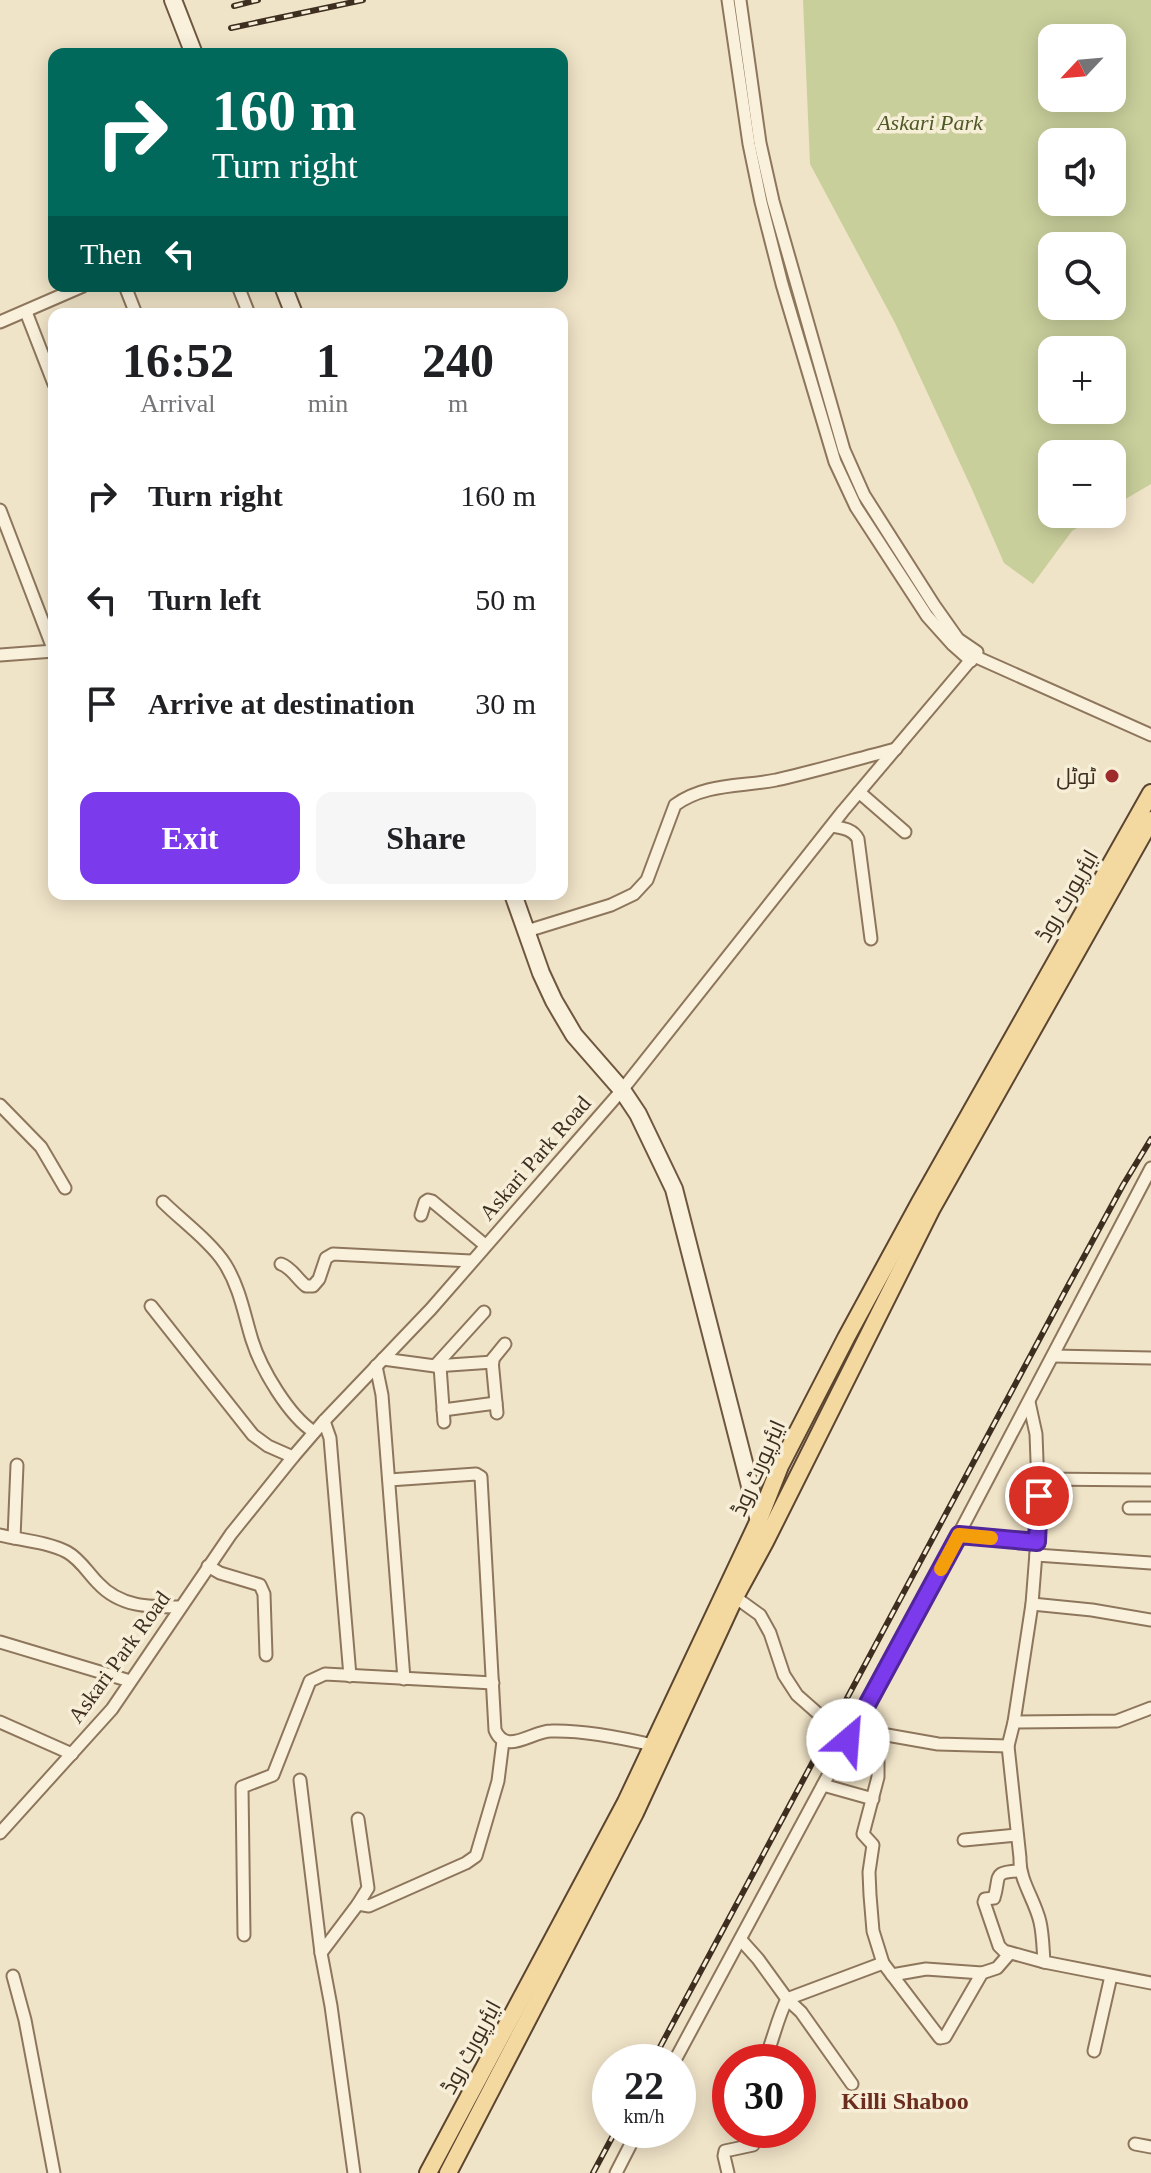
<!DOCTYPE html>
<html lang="en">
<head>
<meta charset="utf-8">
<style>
  :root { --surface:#fff; --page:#f6f6f6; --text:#202124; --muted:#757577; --accent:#7c3aed }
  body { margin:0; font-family:"Times New Roman",Cairo,serif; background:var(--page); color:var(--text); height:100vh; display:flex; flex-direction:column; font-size:30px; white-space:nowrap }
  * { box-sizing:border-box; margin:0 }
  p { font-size:26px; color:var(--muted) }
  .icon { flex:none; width:44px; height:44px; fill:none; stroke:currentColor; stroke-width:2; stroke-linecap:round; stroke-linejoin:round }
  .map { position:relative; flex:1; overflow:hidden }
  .drawer { position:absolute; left:48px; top:308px; width:520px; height:592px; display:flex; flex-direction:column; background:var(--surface); border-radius:16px; box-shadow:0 4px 20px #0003 }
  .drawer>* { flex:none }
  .banner { position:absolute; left:48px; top:48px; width:520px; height:244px; border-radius:16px; box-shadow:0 4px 20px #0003; background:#00695c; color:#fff; overflow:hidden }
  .needle { width:52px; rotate:244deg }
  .tools { position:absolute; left:1038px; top:24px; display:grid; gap:16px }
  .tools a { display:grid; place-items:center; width:88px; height:88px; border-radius:16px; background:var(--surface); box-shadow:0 4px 20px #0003; font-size:40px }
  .speed { position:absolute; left:592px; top:2044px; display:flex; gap:16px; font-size:40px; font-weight:700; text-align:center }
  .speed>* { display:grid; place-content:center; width:104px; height:104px; border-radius:50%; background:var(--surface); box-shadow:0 4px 20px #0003; line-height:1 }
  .speed small { font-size:20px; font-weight:400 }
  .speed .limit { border:12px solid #d22; background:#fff; color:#111 }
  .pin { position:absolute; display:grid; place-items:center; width:68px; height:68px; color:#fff; margin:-34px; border:4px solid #fff; border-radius:50%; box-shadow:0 2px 8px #0007 }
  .me { position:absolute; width:88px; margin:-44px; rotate:27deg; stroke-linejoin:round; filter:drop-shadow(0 0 6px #0008) }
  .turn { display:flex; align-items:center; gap:28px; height:168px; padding:0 32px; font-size:36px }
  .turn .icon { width:104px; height:104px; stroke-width:2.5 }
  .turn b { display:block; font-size:56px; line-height:68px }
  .then { display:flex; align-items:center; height:76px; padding:0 32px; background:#0003; gap:16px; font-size:30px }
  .eta { display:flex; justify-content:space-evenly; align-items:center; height:136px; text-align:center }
  .eta b { font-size:48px; font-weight:700; line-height:56px }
  .action { display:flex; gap:16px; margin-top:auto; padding:16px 32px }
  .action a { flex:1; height:92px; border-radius:16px; background:var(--accent); color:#fff; font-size:32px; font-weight:700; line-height:92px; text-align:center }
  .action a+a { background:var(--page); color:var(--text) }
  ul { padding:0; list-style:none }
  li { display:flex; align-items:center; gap:24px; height:104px; padding:0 32px }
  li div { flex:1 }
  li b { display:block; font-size:30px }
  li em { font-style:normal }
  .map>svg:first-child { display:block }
  .green { fill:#c9cf9b; fill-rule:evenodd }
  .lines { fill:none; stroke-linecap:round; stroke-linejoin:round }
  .street-casing { stroke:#8d765c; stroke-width:15 }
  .secondary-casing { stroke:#6f573f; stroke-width:20 }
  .primary-casing { stroke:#5b4430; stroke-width:20 }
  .street { stroke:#faf1dc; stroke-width:11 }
  .secondary { stroke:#faf1dc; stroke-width:16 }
  .primary { stroke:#f3d9a0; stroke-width:16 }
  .rail-casing { stroke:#3d2e20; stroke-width:6 }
  .rail { stroke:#f7eed8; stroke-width:3; stroke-dasharray:9; stroke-linecap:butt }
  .route-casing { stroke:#51269a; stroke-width:20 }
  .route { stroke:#7c3aed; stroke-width:14 }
  .slow { stroke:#f59e0b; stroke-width:14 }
  .poi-dot { fill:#9e2a2b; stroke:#f7eed8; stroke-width:3 }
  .labels { text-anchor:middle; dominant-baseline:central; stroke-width:7; stroke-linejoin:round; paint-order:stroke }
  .park-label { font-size:22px; font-style:italic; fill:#4d5a26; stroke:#f7eed8 }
  .poi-label { font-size:22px; fill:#3d2e20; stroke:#f7eed8; text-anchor:end }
  .street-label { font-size:22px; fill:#3d2e20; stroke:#f7eed8 }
  .neighbourhood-label { font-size:24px; font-weight:bold; fill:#6b2e1e; stroke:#f7eed8 }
</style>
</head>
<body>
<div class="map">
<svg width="1151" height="2173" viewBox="0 0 1151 2173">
  <rect width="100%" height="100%" fill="#f0e4c8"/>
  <path class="green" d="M803,0h348v484l-39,23v-53h-60v60h49l-29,17 -39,53 -29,-21 -33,-76 -76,-164 -85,-159zM1052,38h60v60h-60zM1112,142v60h-60v-60zM1112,246v60h-60v-60zM1052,350h60v60h-60z"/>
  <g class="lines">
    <g class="street-casing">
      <g id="street">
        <path d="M728,0l21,144 12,58 21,82 53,178 21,45 71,109 26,29 18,16"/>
        <path d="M740,0l20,143 13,58 71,249 20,45 70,110 24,34 19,13 -3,4"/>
        <path d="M125,286l11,28"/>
        <path d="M238,286l11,28"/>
        <path d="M26,312l28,72"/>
        <path d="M0,322l83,-36"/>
        <path d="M0,510l54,141"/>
        <path d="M0,655l54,-4"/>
        <path d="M859,792l46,40"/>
        <path d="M832,826c10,2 21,3 26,13l13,100"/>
        <path d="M527,931l84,-26 23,-11 13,-14 28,-75c30,-22 66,-18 101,-25 40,-9 80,-21 120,-31"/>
        <path d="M0,1105l41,42 24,41"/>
        <path d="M163,1202c18,18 49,41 62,62 15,24 19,50 27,76 9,29 37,76 62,92"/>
        <path d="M421,1215l4,-13 3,-2 4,1 53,44"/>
        <path d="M281,1264c11,4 16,15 25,22h7l6,-7 7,-21 7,-4 138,7"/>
        <path d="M151,1306l102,129 15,11 25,11"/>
        <path d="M1053,1356l98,2"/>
        <path d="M383,1359l52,7 58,-4"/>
        <path d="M376,1366l6,29 22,284"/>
        <path d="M435,1366l49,-54"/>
        <path d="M440,1366l4,56"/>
        <path d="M1029,1402l7,32 3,80 -7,90 -18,118 -6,24 12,112c-1,22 15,42 20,64 3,13 3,27 4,40l107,21"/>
        <path d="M443,1410l53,-7"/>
        <path d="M497,1413l-5,-53 13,-16"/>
        <path d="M324,1421l6,17 20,238"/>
        <path d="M1038,1479l113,1"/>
        <path d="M389,1480l87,-6 5,3 14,253c11,26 37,1 56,1 30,-1 72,7 102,14"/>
        <path d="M1129,1508h22"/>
        <path d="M0,1535c21,5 48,7 67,17 13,7 21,21 31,31 22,24 51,24 81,24"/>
        <path d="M959,1535l78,7"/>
        <path d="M14,1538l3,-73"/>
        <path d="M1036,1555l115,8"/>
        <path d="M208,1566l12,7 40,12 4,9 2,61"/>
        <path d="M735,1597l25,18 10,18 14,42 13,20 51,45"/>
        <path d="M1032,1604l60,6 59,10"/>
        <path d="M0,1642l130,39"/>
        <path d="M0,1722l72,32"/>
        <path d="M1014,1722l103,-1 34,-13"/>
        <path d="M853,1729l85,15 70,2"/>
        <path d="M876,1734l2,23v20l-15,57 10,11 -4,27 1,23 3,36 10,32 57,75 5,-1 37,-64 15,-5 13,-15"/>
        <path d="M300,1780l21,173"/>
        <path d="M823,1785l50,14"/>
        <path d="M358,1819l10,69 -10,16"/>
        <path d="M0,1833l112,-124 119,-175 62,-77 31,-36 107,-112 191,-219 221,-279 131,-155 177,79"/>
        <path d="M964,1840l53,-5"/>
        <path d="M1020,1871c-29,1 -19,5 -26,27l-9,1 -1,3 15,44 5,5 40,11"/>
        <path d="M244,1935l-2,-148 31,-12 37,-94 15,-7 168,9"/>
        <path d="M741,1940l17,19 29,40 14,13 51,72"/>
        <path d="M892,1975l34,-6 56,4"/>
        <path d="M13,1976l12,44 29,153"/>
        <path d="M1094,2051l17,-75"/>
        <path d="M674,2062l179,-333 47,-83 251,-478"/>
        <path d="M764,2062c9,-21 13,-43 23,-63l96,-36"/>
        <path d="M1135,2144l16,3"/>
        <path d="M354,2173l-23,-167 -10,-53 37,-49 11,2 97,-43 10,-7 22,-75 5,-40"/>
        <path d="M616,2173l22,-43"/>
        <path d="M728,2173l-4,-17 1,-5 28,-6 -1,-15"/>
      </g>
    </g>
    <g class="secondary-casing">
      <g id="secondary">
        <path d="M173,0l21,54"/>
        <path d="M283,286l11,28"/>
        <path d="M513,894l28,79 13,28 20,34 48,55 16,24 36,75 87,340"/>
      </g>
    </g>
    <g class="primary-casing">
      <g id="primary">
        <path d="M428,2173l198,-371 132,-280 22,-56 66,-128 74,-136 231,-409"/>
        <path d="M448,2173l187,-360 100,-216 30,-55 167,-334 219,-388"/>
      </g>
    </g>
    <use href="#street" class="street"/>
    <use href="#secondary" class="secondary"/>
    <use href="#primary" class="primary"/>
    <g class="rail-casing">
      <g id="rail">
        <path d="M234,6l24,-6"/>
        <path d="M231,28l132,-28"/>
        <path d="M652,2062l417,-778 54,-99 28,-46"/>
        <path d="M593,2173l23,-43"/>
      </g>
    </g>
    <use href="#rail" class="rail"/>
  </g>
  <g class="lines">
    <g class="route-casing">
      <path id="route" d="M848,1740l111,-205 78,7 2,-46"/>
    </g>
    <use href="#route" class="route"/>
    <path class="slow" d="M941,1569l18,-34 32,3"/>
  </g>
  <circle class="poi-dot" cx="1112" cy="776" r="8"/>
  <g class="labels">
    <g class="park-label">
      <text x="930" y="122">Askari Park</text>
    </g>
    <g class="poi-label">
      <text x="1096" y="776">ٹوٹل</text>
    </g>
    <g class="street-label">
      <text transform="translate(1067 896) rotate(-60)">ایئرپورٹ روڈ</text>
      <text transform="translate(535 1158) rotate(-49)">Askari Park Road</text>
      <text transform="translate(758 1468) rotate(-66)">ایئرپورٹ روڈ</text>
      <text transform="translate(119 1657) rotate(-54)">Askari Park Road</text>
      <text transform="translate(471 2047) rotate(-62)">ایئرپورٹ روڈ</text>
    </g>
    <g class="neighbourhood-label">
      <text x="905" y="2101">Killi Shaboo</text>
    </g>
  </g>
</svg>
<div class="tools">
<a><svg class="needle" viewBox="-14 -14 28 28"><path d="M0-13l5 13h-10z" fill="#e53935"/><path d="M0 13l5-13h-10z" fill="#757577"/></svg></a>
<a><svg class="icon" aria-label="sound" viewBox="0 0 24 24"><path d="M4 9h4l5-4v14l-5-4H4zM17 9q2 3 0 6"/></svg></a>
<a><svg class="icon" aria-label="search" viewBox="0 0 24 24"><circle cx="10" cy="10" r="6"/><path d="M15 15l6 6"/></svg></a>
<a>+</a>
<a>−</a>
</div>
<div class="speed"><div>22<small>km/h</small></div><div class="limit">30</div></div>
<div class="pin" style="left:1039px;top:1496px;background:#d93025"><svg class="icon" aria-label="arrive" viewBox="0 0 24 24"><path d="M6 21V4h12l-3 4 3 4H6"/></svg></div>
<svg class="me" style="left:848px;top:1740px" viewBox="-20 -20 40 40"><circle r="19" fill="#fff"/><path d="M0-13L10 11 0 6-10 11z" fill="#7c3aed"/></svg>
<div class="banner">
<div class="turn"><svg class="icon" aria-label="right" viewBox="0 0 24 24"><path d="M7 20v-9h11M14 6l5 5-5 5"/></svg><div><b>160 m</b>Turn right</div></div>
<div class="then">Then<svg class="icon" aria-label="left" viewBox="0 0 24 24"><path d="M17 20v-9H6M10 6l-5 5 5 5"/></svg></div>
</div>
<section class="drawer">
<div class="eta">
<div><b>16:52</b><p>Arrival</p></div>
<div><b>1</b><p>min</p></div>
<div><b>240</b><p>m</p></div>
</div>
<ul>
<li><svg class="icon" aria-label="right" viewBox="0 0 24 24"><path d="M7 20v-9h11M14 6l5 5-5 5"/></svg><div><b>Turn right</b></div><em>160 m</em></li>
<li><svg class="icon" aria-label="left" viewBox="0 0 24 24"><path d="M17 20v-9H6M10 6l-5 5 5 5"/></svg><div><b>Turn left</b></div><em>50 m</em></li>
<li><svg class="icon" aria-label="arrive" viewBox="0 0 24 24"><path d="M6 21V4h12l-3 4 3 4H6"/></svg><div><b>Arrive at destination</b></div><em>30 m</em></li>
</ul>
<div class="action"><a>Exit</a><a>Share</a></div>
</section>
</div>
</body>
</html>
